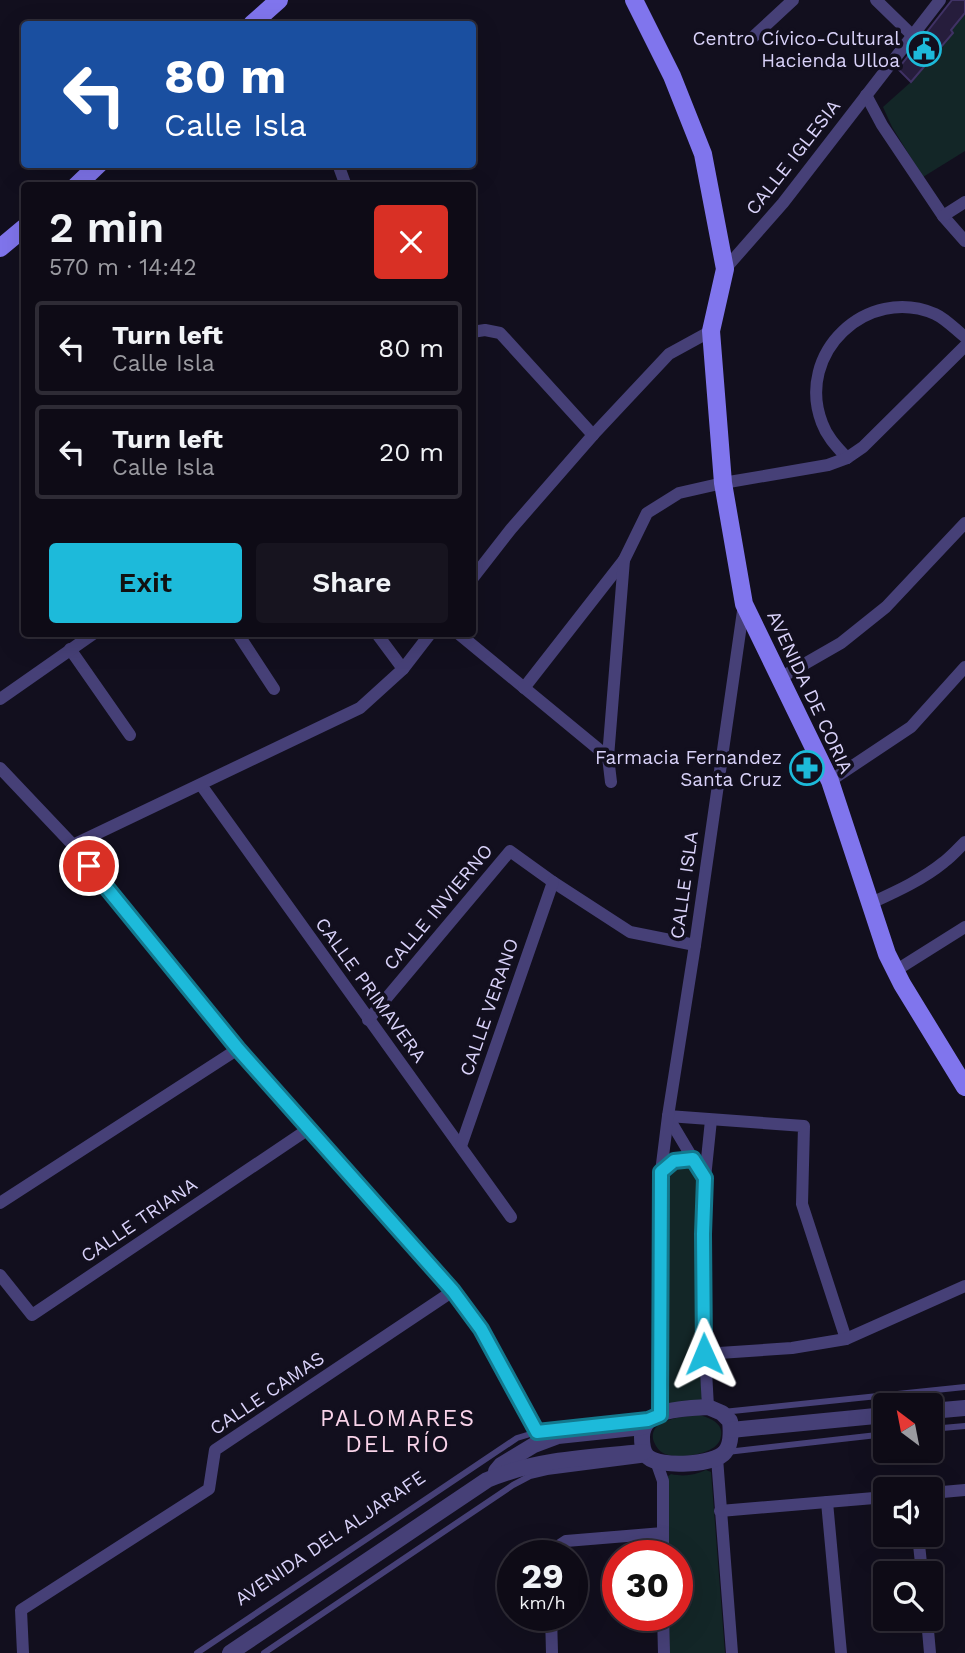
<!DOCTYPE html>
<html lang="en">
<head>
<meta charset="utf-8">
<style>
  :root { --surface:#0e0b16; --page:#17141f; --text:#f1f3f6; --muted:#9b9ba1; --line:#2e2b35; --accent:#1dbada }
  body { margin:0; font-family:"Work Sans",sans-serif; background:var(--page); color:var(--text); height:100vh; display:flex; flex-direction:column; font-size:26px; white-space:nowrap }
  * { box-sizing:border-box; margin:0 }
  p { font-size:23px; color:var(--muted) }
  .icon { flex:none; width:38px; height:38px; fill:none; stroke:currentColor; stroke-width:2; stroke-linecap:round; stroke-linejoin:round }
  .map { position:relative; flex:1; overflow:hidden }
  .side { position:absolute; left:21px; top:182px; width:455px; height:455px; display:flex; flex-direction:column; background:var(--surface); border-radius:7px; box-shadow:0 7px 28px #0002,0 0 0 2px var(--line) }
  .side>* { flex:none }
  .guide { position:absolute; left:21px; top:21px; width:455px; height:147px; border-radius:7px; box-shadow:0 7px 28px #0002,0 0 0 2px var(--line); background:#1a4fa0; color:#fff; overflow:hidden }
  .needle { width:46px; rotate:328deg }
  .controls { position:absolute; left:873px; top:1393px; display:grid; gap:14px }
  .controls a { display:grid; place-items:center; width:70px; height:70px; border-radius:7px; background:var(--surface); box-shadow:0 7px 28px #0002,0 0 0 2px var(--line); font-size:35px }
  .speed { position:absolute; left:497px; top:1540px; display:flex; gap:14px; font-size:35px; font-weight:700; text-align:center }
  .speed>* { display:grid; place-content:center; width:91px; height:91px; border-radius:50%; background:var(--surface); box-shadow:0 7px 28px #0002,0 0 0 2px var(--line); line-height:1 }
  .speed small { font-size:18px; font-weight:400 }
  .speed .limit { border:10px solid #d22; background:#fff; color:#111 }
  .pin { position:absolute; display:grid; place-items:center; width:60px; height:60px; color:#fff; margin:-30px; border:4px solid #fff; border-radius:50%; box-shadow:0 2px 7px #0007 }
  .me { position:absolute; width:77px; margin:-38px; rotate:359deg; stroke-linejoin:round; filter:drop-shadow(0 0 5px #0008) }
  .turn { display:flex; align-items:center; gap:24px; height:147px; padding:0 28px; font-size:32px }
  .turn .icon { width:91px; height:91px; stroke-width:2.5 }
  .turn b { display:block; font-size:49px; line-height:60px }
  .round { display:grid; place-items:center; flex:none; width:74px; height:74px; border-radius:7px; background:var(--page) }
  .summary { display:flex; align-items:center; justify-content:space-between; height:119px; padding:0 28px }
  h1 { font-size:42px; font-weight:600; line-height:52px }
  .button { display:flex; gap:14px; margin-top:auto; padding:14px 28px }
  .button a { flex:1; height:80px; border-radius:7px; background:var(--accent); color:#111; font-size:28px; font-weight:600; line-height:80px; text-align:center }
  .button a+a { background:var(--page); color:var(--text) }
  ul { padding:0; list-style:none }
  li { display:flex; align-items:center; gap:21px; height:94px; margin:0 14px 10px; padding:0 14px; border:4px solid var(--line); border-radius:7px }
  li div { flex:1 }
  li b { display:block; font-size:26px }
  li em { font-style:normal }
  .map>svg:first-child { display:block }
  .green { fill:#132627 }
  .building { fill:#261d3c; stroke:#403265; stroke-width:2 }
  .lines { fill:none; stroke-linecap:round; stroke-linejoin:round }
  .service { stroke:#464077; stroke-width:6 }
  .minor { stroke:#464077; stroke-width:12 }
  .tertiary { stroke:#464077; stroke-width:16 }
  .secondary { stroke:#8075ed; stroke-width:18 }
  .route-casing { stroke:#13798e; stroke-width:18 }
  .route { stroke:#1dbada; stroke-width:12 }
  .labels { text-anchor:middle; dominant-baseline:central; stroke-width:7; stroke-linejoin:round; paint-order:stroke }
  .poi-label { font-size:19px; fill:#d9d2f9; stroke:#120f1e; text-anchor:end }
  .street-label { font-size:19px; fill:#d9d2f9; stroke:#120f1e }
  .quarter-label { font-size:23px; letter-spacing:2px; fill:#f9d3e9; stroke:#120f1e }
</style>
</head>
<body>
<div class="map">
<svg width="965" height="1653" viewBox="0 0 965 1653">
  <rect width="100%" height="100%" fill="#120f1e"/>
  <g class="green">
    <path d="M965,13v138l-42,26 -31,-50 -9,-20 28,-25 41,-49 -1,-3z"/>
    <path d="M680,1165c11,-1 16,6 17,17v151l5,64 -1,3 -20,1 -15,5 1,-228 6,-9z"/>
    <path d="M699,1415c12,3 27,9 21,25 -6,15 -41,19 -55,14 -5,-2 -9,-7 -11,-12 -8,-24 31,-25 45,-27z"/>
    <path d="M706,1470l5,2 14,181h-56v-38h8v-59h-9l-1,-79 4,-3c13,3 24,1 35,-4z"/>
  </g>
  <path class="building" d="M952,0h13v13l-14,17 2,3 -42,49 -13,-13z"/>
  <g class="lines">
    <g class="service">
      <path d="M723,1412l242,-25"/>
      <path d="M931,1429l34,-3"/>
      <path d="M727,1452l159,-18"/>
      <path d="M197,1653l320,-215 20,-6 22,-3"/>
      <path d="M264,1653l249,-168 17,-9 17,-4 101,-13"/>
    </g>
    <g class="minor">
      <path d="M876,0l36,35"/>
      <path d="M752,38l41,-38"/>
      <path d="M866,95l16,30 61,91 22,25"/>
      <path d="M338,164l8,22"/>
      <path d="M943,216l22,-14"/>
      <path d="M725,269l58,-66 157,-203"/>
      <path d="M472,332l13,-2 15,3 93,102"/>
      <path d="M847,458c-10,-11 -20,-21 -25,-35 -27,-70 45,-138 113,-109 11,5 21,16 30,23"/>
      <path d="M472,579l39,-50 82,-94 76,-81 42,-23"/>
      <path d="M238,634l36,55"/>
      <path d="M377,634l26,35"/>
      <path d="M459,634l149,123 3,25"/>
      <path d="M70,649l60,86"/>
      <path d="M780,678l61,-35 45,-36 79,-84"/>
      <path d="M524,688l100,-128"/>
      <path d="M0,699l93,-65"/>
      <path d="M608,757l16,-197 23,-47 32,-20 44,-10 105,-18 19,-7 16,-11 102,-101"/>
      <path d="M0,768l73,77 165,204 215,242 28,38 56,103"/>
      <path d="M830,781l81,-54 54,-60"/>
      <path d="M201,785l310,432"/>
      <path d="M73,845l287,-137 43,-39 27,-35"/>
      <path d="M869,904c26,-12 53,-24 75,-42 8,-6 14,-13 21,-20"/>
      <path d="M895,971l70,-44"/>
      <path d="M368,1020l142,-169 43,31 77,50 65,13"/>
      <path d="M668,1116l136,10 -2,78 44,135"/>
      <path d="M668,1117l25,42"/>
      <path d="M461,1146l92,-264"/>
      <path d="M661,1172l7,-56 27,-171 49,-341"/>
      <path d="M705,1178l6,-58"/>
      <path d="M0,1203l238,-154"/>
      <path d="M0,1275l32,40 278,-187"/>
      <path d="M704,1354l88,-6 54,-9 119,-53"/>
      <path d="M660,1415l1,-243 13,-11 19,-2 12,19 -2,56 1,101 4,72"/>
      <path d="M717,1458l15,195"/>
      <path d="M656,1461l7,20v75"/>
      <path d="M931,1493l34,-3"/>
      <path d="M827,1502l14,151"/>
      <path d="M720,1511l166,-14"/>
      <path d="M918,1535l4,38"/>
      <path d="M551,1556v-5l15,-10 97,-8"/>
      <path d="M551,1615l1,38"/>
      <path d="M663,1615l1,38"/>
      <path d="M927,1619l3,34"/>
      <path d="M23,1653l-2,-43 188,-121 6,-39 238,-159"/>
    </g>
    <g class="tertiary">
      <path d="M708,1407l14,6 8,8c1,9 2,23 -5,31 -10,13 -65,16 -77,5 -5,-4 -6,-13 -6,-20 0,-29 45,-29 66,-30z"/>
      <path d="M931,1411l34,-3"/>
      <path d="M731,1430l155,-15"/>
      <path d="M496,1471l5,-6 33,-20 24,-9 85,-9"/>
      <path d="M230,1653l257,-173c49,-21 104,-23 157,-28"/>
    </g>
    <g class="secondary">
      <path d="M634,0l38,76 31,78 22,115 -14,62 12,152 21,121 86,177 57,173 15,30 63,103"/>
      <path d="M252,24l27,-24"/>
      <path d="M76,186l23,-22"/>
      <path d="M0,248l24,-20"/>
    </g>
  </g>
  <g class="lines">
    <g class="route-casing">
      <path id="route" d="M89,866l149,183 215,242 28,38 56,103 111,-12 12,-5 1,-243 13,-11 19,-2 12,19 -2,56 1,120"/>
    </g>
    <use href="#route" class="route"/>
  </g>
  <defs>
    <g id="civic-ring" transform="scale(1.75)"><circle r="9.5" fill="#120f1e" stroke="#1dbada" stroke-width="1.5"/><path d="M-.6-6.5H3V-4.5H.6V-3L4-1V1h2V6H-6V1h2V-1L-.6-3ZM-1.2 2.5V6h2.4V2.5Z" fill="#1dbada"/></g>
    <g id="pharmacy-ring" transform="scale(1.75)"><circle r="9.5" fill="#120f1e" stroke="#1dbada" stroke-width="1.5"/><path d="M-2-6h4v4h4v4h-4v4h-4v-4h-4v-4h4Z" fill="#1dbada"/></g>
  </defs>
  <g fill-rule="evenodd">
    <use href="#civic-ring" x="924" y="49"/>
    <use href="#pharmacy-ring" x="807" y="768"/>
  </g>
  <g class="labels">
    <g class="poi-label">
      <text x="900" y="38">Centro Cívico-Cultural<tspan x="900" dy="22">Hacienda Ulloa</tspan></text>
      <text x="782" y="757">Farmacia Fernandez<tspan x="782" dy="22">Santa Cruz</tspan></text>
    </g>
    <g class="street-label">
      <text transform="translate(793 157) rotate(-52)">CALLE IGLESIA</text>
      <text transform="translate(810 692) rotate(65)">AVENIDA DE CORIA</text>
      <text transform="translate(684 885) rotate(-82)">CALLE ISLA</text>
      <text transform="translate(438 907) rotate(-50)">CALLE INVIERNO</text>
      <text transform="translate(371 990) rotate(54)">CALLE PRIMAVERA</text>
      <text transform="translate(489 1007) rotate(-71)">CALLE VERANO</text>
      <text transform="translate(139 1220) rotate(-34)">CALLE TRIANA</text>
      <text transform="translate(267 1393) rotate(-34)">CALLE CAMAS</text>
      <text transform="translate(330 1538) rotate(-34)">AVENIDA DEL ALJARAFE</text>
    </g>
    <g class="quarter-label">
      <text x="398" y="1418">PALOMARES<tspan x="398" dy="26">DEL RÍO</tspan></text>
    </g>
  </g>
</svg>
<div class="controls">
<a><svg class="needle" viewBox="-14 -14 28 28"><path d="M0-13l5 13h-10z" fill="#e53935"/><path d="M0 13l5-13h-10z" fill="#9b9ba1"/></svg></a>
<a><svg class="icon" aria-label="sound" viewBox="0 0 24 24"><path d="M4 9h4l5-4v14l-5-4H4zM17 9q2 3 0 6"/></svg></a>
<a><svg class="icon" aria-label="search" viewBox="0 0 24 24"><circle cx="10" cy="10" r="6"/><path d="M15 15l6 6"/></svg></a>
</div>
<div class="speed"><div>29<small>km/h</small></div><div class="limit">30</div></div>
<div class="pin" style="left:89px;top:866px;background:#d93025"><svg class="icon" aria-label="arrive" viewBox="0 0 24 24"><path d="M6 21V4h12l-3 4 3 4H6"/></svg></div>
<svg class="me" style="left:704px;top:1354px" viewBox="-20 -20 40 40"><path d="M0-17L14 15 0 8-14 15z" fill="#1dbada" stroke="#fff" stroke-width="4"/></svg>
<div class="guide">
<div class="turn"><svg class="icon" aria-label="left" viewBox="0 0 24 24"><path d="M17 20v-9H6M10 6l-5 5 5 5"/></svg><div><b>80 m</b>Calle Isla</div></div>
</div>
<section class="side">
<div class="summary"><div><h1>2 min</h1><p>570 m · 14:42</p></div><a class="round" style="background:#d93025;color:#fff"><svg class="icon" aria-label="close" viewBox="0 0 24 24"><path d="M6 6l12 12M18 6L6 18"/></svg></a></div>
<ul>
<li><svg class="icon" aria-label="left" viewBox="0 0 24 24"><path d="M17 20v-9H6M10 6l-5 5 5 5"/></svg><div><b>Turn left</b><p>Calle Isla</p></div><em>80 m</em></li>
<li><svg class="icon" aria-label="left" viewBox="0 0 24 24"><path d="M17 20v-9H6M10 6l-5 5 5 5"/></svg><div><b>Turn left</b><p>Calle Isla</p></div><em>20 m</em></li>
</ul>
<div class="button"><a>Exit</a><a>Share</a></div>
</section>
</div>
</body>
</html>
